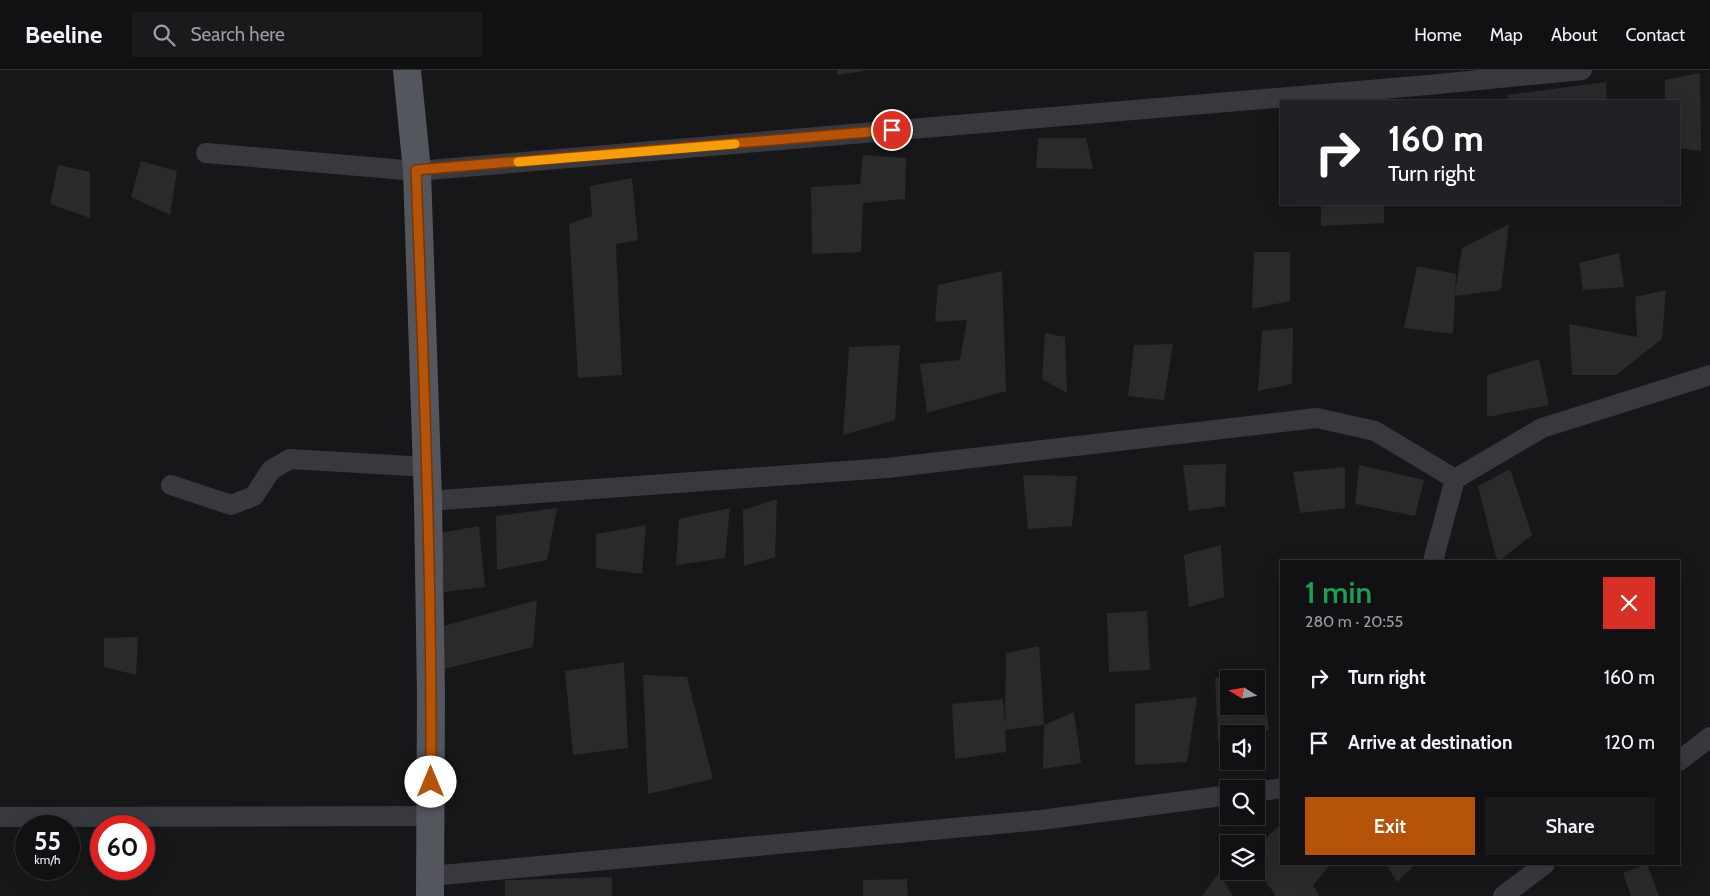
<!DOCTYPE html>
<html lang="en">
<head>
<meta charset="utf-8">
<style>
  :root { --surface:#111113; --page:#1a1a1c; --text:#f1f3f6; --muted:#9c9da0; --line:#303133; --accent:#b45309 }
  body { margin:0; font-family:Cabin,sans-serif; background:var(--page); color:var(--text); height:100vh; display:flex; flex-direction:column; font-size:19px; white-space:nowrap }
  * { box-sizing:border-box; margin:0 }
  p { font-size:16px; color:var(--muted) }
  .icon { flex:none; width:28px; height:28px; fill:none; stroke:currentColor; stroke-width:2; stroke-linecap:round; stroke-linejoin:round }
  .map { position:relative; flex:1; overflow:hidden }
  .sheet { position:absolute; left:1280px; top:490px; width:400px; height:305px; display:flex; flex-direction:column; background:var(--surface); border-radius:0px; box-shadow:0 5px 20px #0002,0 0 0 1px var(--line) }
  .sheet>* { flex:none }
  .banner { position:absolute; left:1280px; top:30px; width:400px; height:105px; border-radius:0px; box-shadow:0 5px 20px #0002,0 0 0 1px var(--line); background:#202124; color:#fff; overflow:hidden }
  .needle { width:32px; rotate:281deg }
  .tools { position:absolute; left:1220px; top:600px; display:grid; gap:10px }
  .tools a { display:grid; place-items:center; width:45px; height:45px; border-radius:0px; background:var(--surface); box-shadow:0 5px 20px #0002,0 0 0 1px var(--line); font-size:25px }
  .speed { position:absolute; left:15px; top:745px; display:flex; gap:10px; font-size:25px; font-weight:700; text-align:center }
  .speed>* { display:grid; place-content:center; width:65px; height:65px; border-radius:50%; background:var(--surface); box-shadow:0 5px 20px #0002,0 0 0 1px var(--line); line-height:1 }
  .speed small { font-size:12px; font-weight:400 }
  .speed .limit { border:8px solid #d22; background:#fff; color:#111 }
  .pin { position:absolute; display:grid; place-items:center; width:42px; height:42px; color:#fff; margin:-21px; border:2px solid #fff; border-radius:50%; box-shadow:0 1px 5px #0007 }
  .me { position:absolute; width:55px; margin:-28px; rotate:0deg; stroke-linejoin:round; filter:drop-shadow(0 0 4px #0008) }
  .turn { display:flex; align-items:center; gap:18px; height:105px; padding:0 25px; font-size:22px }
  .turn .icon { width:65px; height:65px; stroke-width:2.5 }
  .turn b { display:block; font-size:35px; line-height:42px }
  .round { display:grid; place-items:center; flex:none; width:52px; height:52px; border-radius:0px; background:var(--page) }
  .overview { display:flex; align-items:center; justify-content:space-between; height:85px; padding:0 25px }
  h1 { font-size:30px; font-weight:600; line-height:38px; color:#1e9e55 }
  .primary-button { display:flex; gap:10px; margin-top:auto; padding:10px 25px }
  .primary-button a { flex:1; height:58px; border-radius:0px; background:var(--accent); color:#fff; font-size:20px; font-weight:600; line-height:58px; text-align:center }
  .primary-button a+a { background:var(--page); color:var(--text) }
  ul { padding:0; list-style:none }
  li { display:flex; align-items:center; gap:15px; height:65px; padding:0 25px }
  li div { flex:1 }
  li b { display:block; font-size:19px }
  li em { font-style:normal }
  header { display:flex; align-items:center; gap:30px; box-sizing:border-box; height:70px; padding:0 25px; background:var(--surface); border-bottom:1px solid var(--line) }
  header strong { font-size:24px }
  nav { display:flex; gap:28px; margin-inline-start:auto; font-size:18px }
  .search { width:350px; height:45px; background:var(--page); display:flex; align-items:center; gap:12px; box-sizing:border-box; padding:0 18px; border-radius:0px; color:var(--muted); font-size:19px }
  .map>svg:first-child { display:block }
  .building { fill:#2a2a2d; fill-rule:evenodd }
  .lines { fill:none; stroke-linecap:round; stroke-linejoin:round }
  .minor { stroke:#38393e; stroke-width:20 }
  .primary { stroke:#54565d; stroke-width:28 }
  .route-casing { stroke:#753606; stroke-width:12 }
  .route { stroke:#b45309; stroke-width:9 }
  .slow { stroke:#f59e0b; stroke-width:9 }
</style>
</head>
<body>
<header>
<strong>Beeline</strong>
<div class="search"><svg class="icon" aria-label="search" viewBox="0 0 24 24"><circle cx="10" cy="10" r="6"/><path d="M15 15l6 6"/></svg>Search here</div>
<nav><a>Home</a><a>Map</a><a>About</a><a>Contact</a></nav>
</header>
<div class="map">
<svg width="1710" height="826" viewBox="0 0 1710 826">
  <rect width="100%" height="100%" fill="#171719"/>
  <g class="building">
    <path d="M837,0h26l1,1 -27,4z"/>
    <path d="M1700,3l1,78 -22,-3v-47h-14v-21z"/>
    <path d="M1606,12l1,19h-99l-1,-6z"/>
    <path d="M1038,68h48l7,31 -57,-1z"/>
    <path d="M863,85l43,3 -1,41 -42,4 -2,49 -49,2 -1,-67 49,-3z"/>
    <path d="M141,91l36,10 -7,44 -39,-18z"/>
    <path d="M58,95l32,7v46l-40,-14z"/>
    <path d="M632,108l6,62 -22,4 6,131 -44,3 -9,-154 23,-8 -2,-30z"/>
    <path d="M1321,134h63v19l-63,3z"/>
    <path d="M1509,154l-8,66 -46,6 -2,38 -49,-6 13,-62 39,8 -1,20 7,-46z"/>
    <path d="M1254,182h36v49l-38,8z"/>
    <path d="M1619,183l5,34 -41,3 -4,-27z"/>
    <path d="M1002,201l4,120 -79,22 -7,-49 40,-4 7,-40 -32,2 3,-37z"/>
    <path d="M1666,220l-4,49 -46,36h-44l-3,-51 68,13 -2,-40z"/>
    <path d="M1293,258l-1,56 -34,7 4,-60z"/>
    <path d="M1045,263l20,4 2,56 -25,-14z"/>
    <path d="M1173,274l-9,56 -36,-4 6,-51z"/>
    <path d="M900,275l-5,75 -52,15 6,-88z"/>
    <path d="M1539,289l10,46 -62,12v-42z"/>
    <path d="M1226,394l-1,42 -36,5 -6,-46z"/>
    <path d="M1359,395l65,15 -9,36 -60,-12z"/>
    <path d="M1345,397v41l-45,5 -7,-41z"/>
    <path d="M1510,399l22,66 -33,26h-2l-19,-75z"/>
    <path d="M1023,405l54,1 -5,50 -44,3z"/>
    <path d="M777,429l-2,58 -31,9 -1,-56z"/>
    <path d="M557,438l-10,52 -50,10 -1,-54z"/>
    <path d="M730,438l-5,50 -49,7 3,-46z"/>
    <path d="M646,455l-4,49 -46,-6v-34z"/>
    <path d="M479,456l6,61 -41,5 -4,-59z"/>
    <path d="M1221,475l3,52 -35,10 -5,-52z"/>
    <path d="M537,530l-4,47 -89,22 -4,-42z"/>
    <path d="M1147,541l3,59 -41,2 -2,-59z"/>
    <path d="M138,567l-2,38 -32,-8v-29z"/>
    <path d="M1039,576l5,79 -39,5 1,22 -51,7 -3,-55 51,-5 2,26 1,-72z"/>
    <path d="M624,592l4,86 -55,7 -8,-84z"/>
    <path d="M1262,604l7,56 -14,4h-26v6l-11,2 -3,-64zM1229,609h27v27h-27z"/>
    <path d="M643,605l44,2 26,102 -65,15z"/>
    <path d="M1197,627l-10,65 -52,3v-61z"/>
    <path d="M1074,642l7,51 -38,6 1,-44z"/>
    <path d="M1281,754v40h50l-18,21 6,11h-43l-20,-29v-20z"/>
    <path d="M1386,794h30l-19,18z"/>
    <path d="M1647,794l12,32h-28l-8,-23z"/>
    <path d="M1219,803l14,23h-31z"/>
    <path d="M612,807v19h-107v-16z"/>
    <path d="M907,809l1,17h-45v-16z"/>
  </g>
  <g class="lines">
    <g class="minor">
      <path d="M206,83l211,18 1011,-86 154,-15"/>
      <path d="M171,415l60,20 23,-9 17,-26 19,-11 137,8"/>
      <path d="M428,431l459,-33 430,-50 58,13 80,48"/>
      <path d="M1433,491l22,-82 87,-51 168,-53"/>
      <path d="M1679,691l31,-24"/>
      <path d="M1256,722l25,-4"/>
      <path d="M0,747l431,-1"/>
      <path d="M430,806l611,-56 188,-25"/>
      <path d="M1503,826l42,-32"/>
    </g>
    <path class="primary" d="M407,0l10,101 11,330 3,195 -1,200"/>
  </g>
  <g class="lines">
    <g class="route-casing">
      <path id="route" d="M431,712c1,-204 -7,-408 -15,-612l476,-40"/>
    </g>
    <use href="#route" class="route"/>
    <path class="slow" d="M518,92l217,-18"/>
  </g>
</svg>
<div class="tools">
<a><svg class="needle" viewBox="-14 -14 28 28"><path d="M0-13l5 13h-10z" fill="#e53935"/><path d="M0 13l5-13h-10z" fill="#9c9da0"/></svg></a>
<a><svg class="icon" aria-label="sound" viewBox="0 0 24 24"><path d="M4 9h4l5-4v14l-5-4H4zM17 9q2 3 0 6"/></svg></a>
<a><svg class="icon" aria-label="search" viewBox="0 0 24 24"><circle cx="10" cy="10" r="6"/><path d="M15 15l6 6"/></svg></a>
<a><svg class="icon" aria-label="layers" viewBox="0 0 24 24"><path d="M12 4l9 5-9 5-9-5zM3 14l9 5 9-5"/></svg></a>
</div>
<div class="speed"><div>55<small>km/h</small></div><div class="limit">60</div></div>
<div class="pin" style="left:892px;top:60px;background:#d93025"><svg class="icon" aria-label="arrive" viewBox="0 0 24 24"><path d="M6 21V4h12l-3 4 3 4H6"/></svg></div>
<svg class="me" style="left:431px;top:712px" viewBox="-20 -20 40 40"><circle r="19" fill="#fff"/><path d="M0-13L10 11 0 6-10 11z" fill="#b45309"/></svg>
<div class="banner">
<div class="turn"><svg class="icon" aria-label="right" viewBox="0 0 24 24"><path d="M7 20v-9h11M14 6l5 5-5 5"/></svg><div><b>160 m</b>Turn right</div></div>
</div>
<section class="sheet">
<div class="overview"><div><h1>1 min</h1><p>280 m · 20:55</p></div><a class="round" style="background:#d93025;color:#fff"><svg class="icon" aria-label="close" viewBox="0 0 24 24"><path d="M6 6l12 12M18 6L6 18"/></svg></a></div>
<ul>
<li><svg class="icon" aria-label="right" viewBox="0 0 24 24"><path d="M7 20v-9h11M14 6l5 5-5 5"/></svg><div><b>Turn right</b></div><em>160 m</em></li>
<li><svg class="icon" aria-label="arrive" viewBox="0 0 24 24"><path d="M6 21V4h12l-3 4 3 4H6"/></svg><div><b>Arrive at destination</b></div><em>120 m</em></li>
</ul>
<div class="primary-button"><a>Exit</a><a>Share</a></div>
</section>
</div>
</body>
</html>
